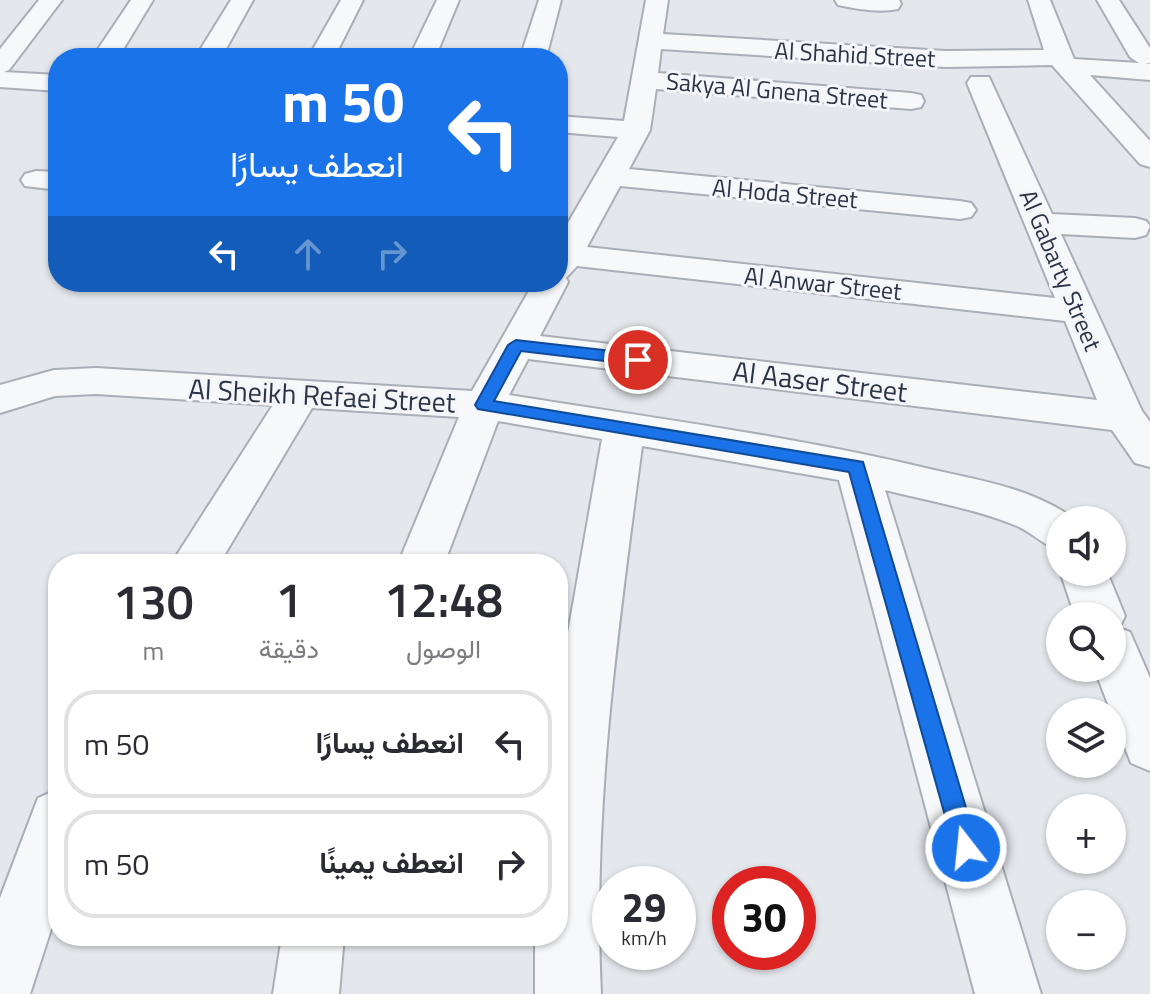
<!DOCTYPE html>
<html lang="ar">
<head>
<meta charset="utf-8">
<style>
  :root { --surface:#fff; --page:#f7f7f7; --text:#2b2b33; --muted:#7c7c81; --line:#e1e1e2 }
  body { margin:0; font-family:"Titillium Web",Vazirmatn,sans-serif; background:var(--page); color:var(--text); direction:rtl; height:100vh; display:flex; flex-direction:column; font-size:30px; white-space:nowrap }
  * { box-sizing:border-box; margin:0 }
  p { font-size:26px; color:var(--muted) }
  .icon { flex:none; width:44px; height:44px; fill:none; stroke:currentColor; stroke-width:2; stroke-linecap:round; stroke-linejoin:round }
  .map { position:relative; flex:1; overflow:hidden; direction:ltr }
  .details { position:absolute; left:48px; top:554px; width:520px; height:392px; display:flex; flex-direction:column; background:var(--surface); border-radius:32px; box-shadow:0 2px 6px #0004; direction:rtl }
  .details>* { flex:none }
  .top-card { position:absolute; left:48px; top:48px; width:520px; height:244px; border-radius:32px; box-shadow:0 2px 6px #0004; direction:rtl; background:#1a73e8; color:#fff; overflow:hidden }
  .fabs { position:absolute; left:1046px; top:506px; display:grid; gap:16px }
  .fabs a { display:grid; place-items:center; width:80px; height:80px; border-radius:50%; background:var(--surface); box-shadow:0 2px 6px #0004; font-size:40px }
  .speed { position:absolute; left:592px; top:866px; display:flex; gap:16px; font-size:40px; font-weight:700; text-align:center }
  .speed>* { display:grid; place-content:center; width:104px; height:104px; border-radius:50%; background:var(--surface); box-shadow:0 2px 6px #0004; line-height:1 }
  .speed small { font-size:20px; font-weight:400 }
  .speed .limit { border:12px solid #d22; background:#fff; color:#111 }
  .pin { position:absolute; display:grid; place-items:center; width:68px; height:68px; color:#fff; margin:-34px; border:4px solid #fff; border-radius:50%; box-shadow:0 2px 8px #0007 }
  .me { position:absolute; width:88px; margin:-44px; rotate:344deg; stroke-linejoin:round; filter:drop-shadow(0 0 6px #0008) }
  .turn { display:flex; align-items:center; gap:28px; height:168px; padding:0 32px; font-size:36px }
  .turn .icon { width:104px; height:104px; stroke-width:2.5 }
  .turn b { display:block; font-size:56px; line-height:68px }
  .lanes { display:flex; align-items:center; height:76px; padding:0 32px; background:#0003; justify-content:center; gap:40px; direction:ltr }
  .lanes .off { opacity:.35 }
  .eta { display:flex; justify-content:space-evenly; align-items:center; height:136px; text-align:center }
  .eta b { font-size:48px; font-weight:600; line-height:56px }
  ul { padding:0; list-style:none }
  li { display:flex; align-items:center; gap:24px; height:108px; margin:0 16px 12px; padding:0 16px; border:4px solid var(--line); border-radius:32px }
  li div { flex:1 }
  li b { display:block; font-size:30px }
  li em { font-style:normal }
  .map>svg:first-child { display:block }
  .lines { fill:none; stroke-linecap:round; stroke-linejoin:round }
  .street-casing { stroke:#a9aeb7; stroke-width:4 }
  .street { fill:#f7f8fa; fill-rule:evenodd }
  .route { fill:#1a73e8; stroke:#114b97; stroke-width:2 }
  .labels { text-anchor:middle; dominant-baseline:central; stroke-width:6; stroke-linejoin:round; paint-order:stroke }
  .far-street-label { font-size:24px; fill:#2b3445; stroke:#f4f6f9 }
  .street-label { font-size:28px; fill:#2b3445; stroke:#f4f6f9 }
</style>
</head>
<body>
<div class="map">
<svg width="1150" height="994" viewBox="0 0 1150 994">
  <rect width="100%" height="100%" fill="#e4e7ec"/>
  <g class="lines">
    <g class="street-casing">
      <g id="street">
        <path d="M39,0h23l-53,70 -5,2 54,3v16l-58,-4v-38z"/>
        <path d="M131,0h22l-35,58h-26z"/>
        <path d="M231,0h22l-32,58h-26z"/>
        <path d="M341,0h22l-29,58h-26z"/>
        <path d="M437,0h22l-24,58h-26z"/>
        <path d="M539,0h22l-15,58h-26z"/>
        <path d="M646,0h22l-5,34 283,17 98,-1 -16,-50h22l24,59 65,4 -9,-6 -33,-57h22l31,48v15l-5,1h5v16l-60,-5 60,66v26l-10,-3 -88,-99 -106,2 -285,-18 -3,24 253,20 10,2 3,6 -3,6 -10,2 -255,-20 -6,41 -21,39 331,32 11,2 5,7 -5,7 -11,2 -340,-33 -33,61 468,51 -88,-215 4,-6h18l63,137 83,4 11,3 4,5 -4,9 -11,3 -74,-4 81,177 8,11v45l-15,-4 -23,-33 -584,-71 -19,36c142,23 285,41 425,75 49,11 100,19 142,50h-16v31c-17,-6 -27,-18 -43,-25 -41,-17 -88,-25 -132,-36l156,504h-66l-136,-514 -197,-34c-24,183 -50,363 -41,548h-66v-58h23v-246l44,-251 -104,-18 -54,143h-46l61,-147 -147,-9 -93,156h-48l102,-159 -177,-11 -41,2 -55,17v-28l54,-15 42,-2 376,23 62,-109h24v-42l60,-103 -60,-5v-16l66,5zM577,266l488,55 32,79 -557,-64 28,-54 -2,-4z"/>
        <path d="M835,0h64l2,4 -3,5c-18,4 -42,0 -60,-4z"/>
        <path d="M36,171l22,1v18l-33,-4 -4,-6 4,-6z"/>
        <path d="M1060,571l47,1 18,44 -6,12 11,4 20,46v93l-19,-8 -37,-95h18v-52h-37z"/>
        <path d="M58,789v119l-28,86h-30v-96l38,-100z"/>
        <path d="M282,936h62l-5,58h-66z"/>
      </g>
    </g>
    <use href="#street" class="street"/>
  </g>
  <path class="route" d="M516,340l122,14 8,6 -8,5 -117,-14 -27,50 369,61 115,386 -3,8 -9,4 -8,-4 -4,-8 -105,-376 -371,-63 -3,-4 33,-60z"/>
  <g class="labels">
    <g class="far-street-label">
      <text transform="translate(855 54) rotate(3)">Al Shahid Street</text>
      <text transform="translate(777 90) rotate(5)">Sakya Al Gnena Street</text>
      <text transform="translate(785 193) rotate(5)">Al Hoda Street</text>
      <text transform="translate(1061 270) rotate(67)">Al Gabarty Street</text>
      <text transform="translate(823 283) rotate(6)">Al Anwar Street</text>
    </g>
    <g class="street-label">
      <text transform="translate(820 381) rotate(7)">Al Aaser Street</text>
      <text transform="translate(322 395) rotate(3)">Al Sheikh Refaei Street</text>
    </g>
  </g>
</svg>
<div class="fabs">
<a><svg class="icon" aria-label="sound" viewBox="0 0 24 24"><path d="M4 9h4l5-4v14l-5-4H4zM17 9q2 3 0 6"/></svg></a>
<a><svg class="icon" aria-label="search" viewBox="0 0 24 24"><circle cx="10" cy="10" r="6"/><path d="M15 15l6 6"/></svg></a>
<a><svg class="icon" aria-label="layers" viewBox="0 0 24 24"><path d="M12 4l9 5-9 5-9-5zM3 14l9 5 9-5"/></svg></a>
<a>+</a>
<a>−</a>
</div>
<div class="speed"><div>29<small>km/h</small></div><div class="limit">30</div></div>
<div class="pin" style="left:638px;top:360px;background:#d93025"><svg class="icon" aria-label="arrive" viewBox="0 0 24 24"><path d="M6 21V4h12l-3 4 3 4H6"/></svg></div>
<svg class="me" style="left:966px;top:848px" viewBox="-20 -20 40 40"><circle r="17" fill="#1a73e8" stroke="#fff" stroke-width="3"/><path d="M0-11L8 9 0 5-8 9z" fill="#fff"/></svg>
<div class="top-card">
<div class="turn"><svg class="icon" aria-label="left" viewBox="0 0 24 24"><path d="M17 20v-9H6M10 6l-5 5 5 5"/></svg><div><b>50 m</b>انعطف يسارًا</div></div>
<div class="lanes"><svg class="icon" aria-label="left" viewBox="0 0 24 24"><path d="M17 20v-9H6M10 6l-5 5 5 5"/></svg><svg class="icon off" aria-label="ahead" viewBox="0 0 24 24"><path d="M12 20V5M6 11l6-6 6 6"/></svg><svg class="icon off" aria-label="right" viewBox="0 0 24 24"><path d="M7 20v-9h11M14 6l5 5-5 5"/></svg></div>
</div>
<section class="details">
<div class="eta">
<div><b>12:48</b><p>الوصول</p></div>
<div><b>1</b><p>دقيقة</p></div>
<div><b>130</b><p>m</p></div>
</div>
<ul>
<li><svg class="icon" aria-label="left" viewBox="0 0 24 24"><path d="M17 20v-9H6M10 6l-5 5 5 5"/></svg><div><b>انعطف يسارًا</b></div><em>50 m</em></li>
<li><svg class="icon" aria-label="right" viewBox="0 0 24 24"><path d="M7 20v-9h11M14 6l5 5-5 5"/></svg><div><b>انعطف يمينًا</b></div><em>50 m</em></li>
</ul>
</section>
</div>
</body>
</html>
